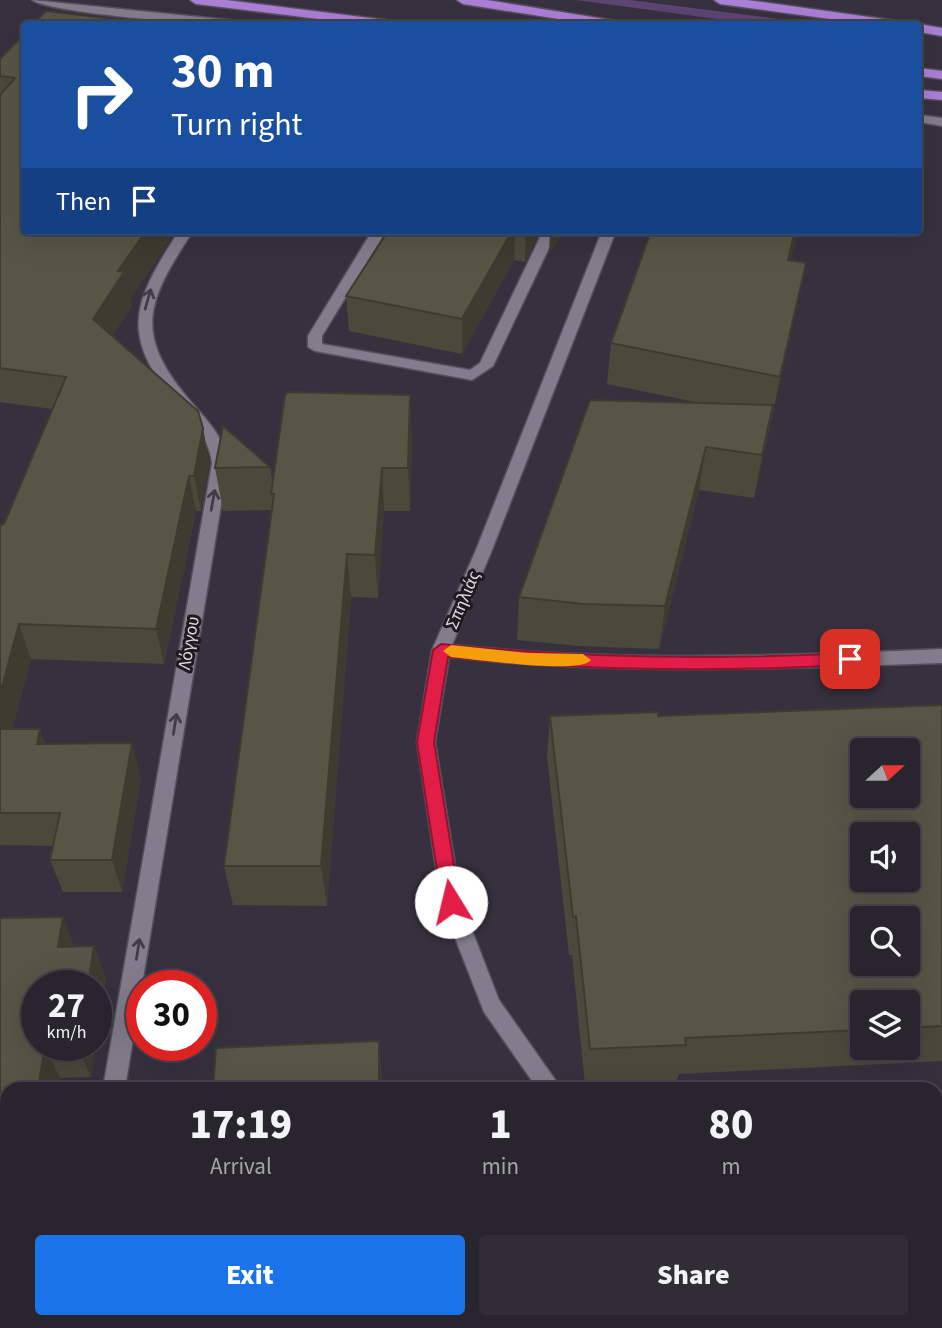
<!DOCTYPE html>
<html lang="en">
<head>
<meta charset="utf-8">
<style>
  :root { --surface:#29252f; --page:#312d37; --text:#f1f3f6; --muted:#a5a5aa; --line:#45424b; --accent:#1a73e8 }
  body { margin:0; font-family:"Source Sans 3",sans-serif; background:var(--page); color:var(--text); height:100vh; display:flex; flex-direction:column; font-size:26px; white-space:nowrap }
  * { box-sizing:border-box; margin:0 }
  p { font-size:23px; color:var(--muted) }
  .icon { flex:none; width:38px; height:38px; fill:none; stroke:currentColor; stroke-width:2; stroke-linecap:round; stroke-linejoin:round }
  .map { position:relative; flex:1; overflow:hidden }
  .side { position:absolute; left:0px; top:1082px; width:943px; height:247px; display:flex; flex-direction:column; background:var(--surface); border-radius:21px 21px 0 0; box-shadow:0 7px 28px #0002,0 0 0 2px var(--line) }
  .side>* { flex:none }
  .top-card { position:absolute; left:21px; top:21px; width:901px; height:214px; border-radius:7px; box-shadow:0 7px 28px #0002,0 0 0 2px var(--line); background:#1a4fa0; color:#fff; overflow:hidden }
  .needle { width:46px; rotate:69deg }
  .fabs { position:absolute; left:850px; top:738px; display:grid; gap:14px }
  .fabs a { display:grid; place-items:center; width:70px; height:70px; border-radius:7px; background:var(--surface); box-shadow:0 7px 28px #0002,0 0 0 2px var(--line); font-size:35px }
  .speed { position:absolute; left:21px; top:970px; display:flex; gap:14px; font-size:35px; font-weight:700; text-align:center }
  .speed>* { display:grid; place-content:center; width:91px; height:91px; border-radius:50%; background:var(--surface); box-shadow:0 7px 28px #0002,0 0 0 2px var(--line); line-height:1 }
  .speed small { font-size:18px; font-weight:400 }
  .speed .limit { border:10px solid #d22; background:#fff; color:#111 }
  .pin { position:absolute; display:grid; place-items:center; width:60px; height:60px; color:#fff; margin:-30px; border-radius:14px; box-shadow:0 4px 10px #0006 }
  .me { position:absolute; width:77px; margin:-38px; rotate:351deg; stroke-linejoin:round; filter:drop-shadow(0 0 5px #0008) }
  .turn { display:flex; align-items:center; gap:24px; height:147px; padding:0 35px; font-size:32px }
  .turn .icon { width:91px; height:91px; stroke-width:2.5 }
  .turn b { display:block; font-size:49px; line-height:60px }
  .then { display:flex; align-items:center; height:66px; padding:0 35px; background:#0003; gap:14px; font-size:26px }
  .eta { display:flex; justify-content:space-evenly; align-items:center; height:119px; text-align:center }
  .eta b { font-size:42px; font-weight:800; line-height:49px }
  .primary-button { display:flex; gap:14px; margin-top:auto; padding:14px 35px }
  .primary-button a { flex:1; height:80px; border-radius:7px; background:var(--accent); color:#fff; font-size:28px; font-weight:800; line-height:80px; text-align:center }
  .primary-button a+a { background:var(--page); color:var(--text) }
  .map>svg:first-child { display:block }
  .green { fill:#5c4473 }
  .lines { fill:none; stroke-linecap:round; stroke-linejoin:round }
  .lane-casing { stroke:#544f5a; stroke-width:3 }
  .street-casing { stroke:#544f5a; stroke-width:3 }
  .secondary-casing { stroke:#544f5a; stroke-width:3 }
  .highway-casing { stroke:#544f5a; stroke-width:3 }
  .lane { fill:#837c8c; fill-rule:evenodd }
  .street { fill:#837c8c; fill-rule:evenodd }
  .secondary { fill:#837c8c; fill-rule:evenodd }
  .highway { fill:#aa7fd6; fill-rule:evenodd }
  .wall { fill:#4b493b; fill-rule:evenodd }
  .shaded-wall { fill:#3d3c30 }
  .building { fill:#575545; stroke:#3d3c30; stroke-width:2; fill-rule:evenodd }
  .oneway { stroke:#413c46 }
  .route { fill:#e11d48; stroke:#92132f; stroke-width:2 }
  .slow { fill:#f59e0b }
  .labels { text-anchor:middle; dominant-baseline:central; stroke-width:6; stroke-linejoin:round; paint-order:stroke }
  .street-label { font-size:18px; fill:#ddd9e2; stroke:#1d1a21 }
</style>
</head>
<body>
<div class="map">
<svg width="942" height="1328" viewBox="0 0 942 1328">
  <rect width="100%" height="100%" fill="#37313f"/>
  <path class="green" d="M576,0h54l189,24h-65z"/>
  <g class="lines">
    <g class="lane-casing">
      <path id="lane" d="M372,231h14l-64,105v8l148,26 10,-7 63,-132h14l-64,135 -21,14 -157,-29 -7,-4v-11z"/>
    </g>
    <g class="street-casing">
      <g id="street">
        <path d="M179,231h14c-47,72 -61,103 0,173 16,19 31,33 35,59l-103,625h-22l109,-625c-3,-24 -17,-37 -32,-55 -60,-72 -50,-102 -1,-177z"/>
        <path d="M602,231h14l-124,319 -40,95c163,17 327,11 490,4v14c-164,6 -330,12 -493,-6l-14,85 26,160 38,98 62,88h-24l-53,-76 -43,-110 -24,-160 15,-92 44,-100z"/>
        <path d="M66,1321h24l-1,7h-24z"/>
        <path d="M666,1321h24l3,7h-24z"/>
      </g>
    </g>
    <g class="secondary-casing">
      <g id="secondary">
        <path d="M32,0l207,21 5,3c-28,3 -193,-11 -212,-24z"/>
        <path d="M919,115l23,3v8l-23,-4z"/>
      </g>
    </g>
    <g class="highway-casing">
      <g id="highway">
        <path d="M190,0h36l160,20 7,4h-34l-163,-20z"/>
        <path d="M457,0h30l124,20 7,4h-28l-127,-20z"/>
        <path d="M714,0h33l144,20 7,4h-31l-147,-20z"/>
        <path d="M917,24h2l23,4v8l-23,-4z"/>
        <path d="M919,68l23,3v8l-23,-3z"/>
        <path d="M919,90l23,2v8l-23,-2z"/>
      </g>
    </g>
    <use href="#lane" class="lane"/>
    <use href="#street" class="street"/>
    <use href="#secondary" class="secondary"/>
    <use href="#highway" class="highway"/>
  </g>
  <g class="wall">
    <path d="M24,34v197h144l2,9 -40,59 2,7 -20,30 91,92 6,35 -8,48h-5l-32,153 -133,-5 -19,70 33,15 96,33 -19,115h-59l-13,-32 3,-14 -53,-1v-318l4,-3 48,-115 -52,-7v-343z"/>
    <path d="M388,231h152l-15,31 -11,-2 -52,94 -113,-23 -3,-35z"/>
    <path d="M645,231h153l-8,30 16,2 -52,235 -55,-8 -40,159 -80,-3 -62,-6 2,-43 181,-194 -93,-19 4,-41 40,-111z"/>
    <path d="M412,438l-2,73h-26l-6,87 -27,-1 -24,309 -94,-1 -9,-39 48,-356 -49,1 -8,-43 55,-1 3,17z"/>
    <path d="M942,705v356l-263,13 -2,6 -92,5 -13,-130h-3l-22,-198 3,-41h108zM863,1003h45v45h-45z"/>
    <path d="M0,918l75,28h19l12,33 -15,98 -31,1 -2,10h-51v58l-7,1v3z"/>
  </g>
  <g class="shaded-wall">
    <path d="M146,231h22l2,9 -40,59 2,7 -31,47 -8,-34 25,-48z"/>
    <path d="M512,231h3l-1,29 -52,94v-35z"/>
    <path d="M526,231h14l-15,31z"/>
    <path d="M550,231h15l-16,22z"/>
    <path d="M795,231h3l-18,70 8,-41z"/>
    <path d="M806,263l-9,41 -25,114 8,-41z"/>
    <path d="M410,395l2,43 -2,73 -2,-43z"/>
    <path d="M773,405l-8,43 -11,50 8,-43z"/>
    <path d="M203,428l6,35 -8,48 -7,-35z"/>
    <path d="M706,447l-7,43 -40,159 6,-43z"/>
    <path d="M382,468l2,43 -6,87 -3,-43z"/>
    <path d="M189,476l7,35 -32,153 -8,-35z"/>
    <path d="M347,554l4,43 -24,309 -6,-40z"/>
    <path d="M19,624l12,35 -27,104 -4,-10v-59z"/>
    <path d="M40,729l12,34 -15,-19z"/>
    <path d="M132,743l9,34 -19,115 -10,-32z"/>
    <path d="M63,917l13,33 -18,-3z"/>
    <path d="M94,946l12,33 -10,63v-57h-8z"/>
    <path d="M379,1041l3,36v11h-3z"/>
    <path d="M78,1045h18l-5,32 -14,-31z"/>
    <path d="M45,1047l15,31 -2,10h-20z"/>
  </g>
  <g class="building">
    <path d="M46,11l111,13h-124z"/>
    <path d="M24,34v197h122l-28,40 6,1 -31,47 105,92 5,17 -9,48h-5l-33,153 -137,-5 -19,70v-167l1,-2 3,-1 62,-147 -66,-9v-273l15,-17 -15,-2v-17z"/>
    <path d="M388,231h124l-50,88 -116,-23z"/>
    <path d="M651,231h144l-7,29 18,3 -26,114 -169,-34z"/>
    <path d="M288,392l122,3 -2,73h-26l-7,87 -28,-1 -26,312h-97l50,-372h-3l14,-99z"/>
    <path d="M590,400l183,5 -11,50 -56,-8 -41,159 -82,-2 -64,-7z"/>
    <path d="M223,426l47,41 -55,1z"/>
    <path d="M942,705v321l-34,2v-25h-45v27l-178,8 1,7 -96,4 -14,-133 -3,1 -23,-201 108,-4v4zM863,751h45v45h-45zM863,835h45v45h-45zM863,919h45v45h-45z"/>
    <path d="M0,729h40l-3,15 95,-1 -20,117h-62l10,-47h-60z"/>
    <path d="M63,917l-5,30 36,-1 -6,39h-51v60h41l-1,1 -32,1 -7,41h-31v29h-7v-199z"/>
    <path d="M379,1041v47h-166l3,-40z"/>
    <path d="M211,1321h259v7h-260z"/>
  </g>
  <defs><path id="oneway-shaft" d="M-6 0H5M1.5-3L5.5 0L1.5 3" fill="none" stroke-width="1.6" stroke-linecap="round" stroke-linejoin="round" transform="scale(1.75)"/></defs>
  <g class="oneway">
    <use href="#oneway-shaft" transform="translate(148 299) rotate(-74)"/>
    <use href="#oneway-shaft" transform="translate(213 500) rotate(-80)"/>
    <use href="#oneway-shaft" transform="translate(175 724) rotate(-81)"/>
    <use href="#oneway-shaft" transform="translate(138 949) rotate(-81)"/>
  </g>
  <path class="route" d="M441,644c135,14 273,16 409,9l8,6 -8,6c-134,7 -269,6 -402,-8l-14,85 26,160 -2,5 -7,3 -6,-3 -3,-5 -25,-160 16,-92z"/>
  <path class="slow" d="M451,645l76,8 56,1 8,6c-10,15 -118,-1 -140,-3l-8,-6z"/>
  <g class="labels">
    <g class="street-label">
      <text transform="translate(463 600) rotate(-67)">Σπηλιάς</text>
      <text transform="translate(189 643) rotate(-80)">Λόγγου</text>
    </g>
  </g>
</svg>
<div class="fabs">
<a><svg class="needle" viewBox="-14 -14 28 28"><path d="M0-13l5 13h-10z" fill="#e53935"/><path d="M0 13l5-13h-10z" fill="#a5a5aa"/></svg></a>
<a><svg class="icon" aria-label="sound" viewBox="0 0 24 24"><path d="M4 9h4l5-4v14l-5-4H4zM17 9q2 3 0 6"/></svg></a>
<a><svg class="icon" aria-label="search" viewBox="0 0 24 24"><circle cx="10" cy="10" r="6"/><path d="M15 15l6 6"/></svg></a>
<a><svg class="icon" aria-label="layers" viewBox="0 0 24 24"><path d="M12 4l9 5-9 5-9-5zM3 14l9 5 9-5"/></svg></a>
</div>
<div class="speed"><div>27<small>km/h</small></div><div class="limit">30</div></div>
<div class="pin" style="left:850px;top:659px;background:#d93025"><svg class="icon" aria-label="arrive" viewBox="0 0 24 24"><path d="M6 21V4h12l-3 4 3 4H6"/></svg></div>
<svg class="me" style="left:451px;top:902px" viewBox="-20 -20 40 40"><circle r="19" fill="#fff"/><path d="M0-13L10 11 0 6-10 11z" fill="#e11d48"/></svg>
<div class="top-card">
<div class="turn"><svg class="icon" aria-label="right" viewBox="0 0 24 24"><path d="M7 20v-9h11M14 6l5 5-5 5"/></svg><div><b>30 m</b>Turn right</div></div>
<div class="then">Then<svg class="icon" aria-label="arrive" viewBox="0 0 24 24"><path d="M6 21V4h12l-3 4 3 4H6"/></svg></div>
</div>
<section class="side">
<div class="eta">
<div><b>17:19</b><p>Arrival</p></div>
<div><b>1</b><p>min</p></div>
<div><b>80</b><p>m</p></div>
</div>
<div class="primary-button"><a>Exit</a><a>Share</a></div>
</section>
</div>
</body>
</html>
